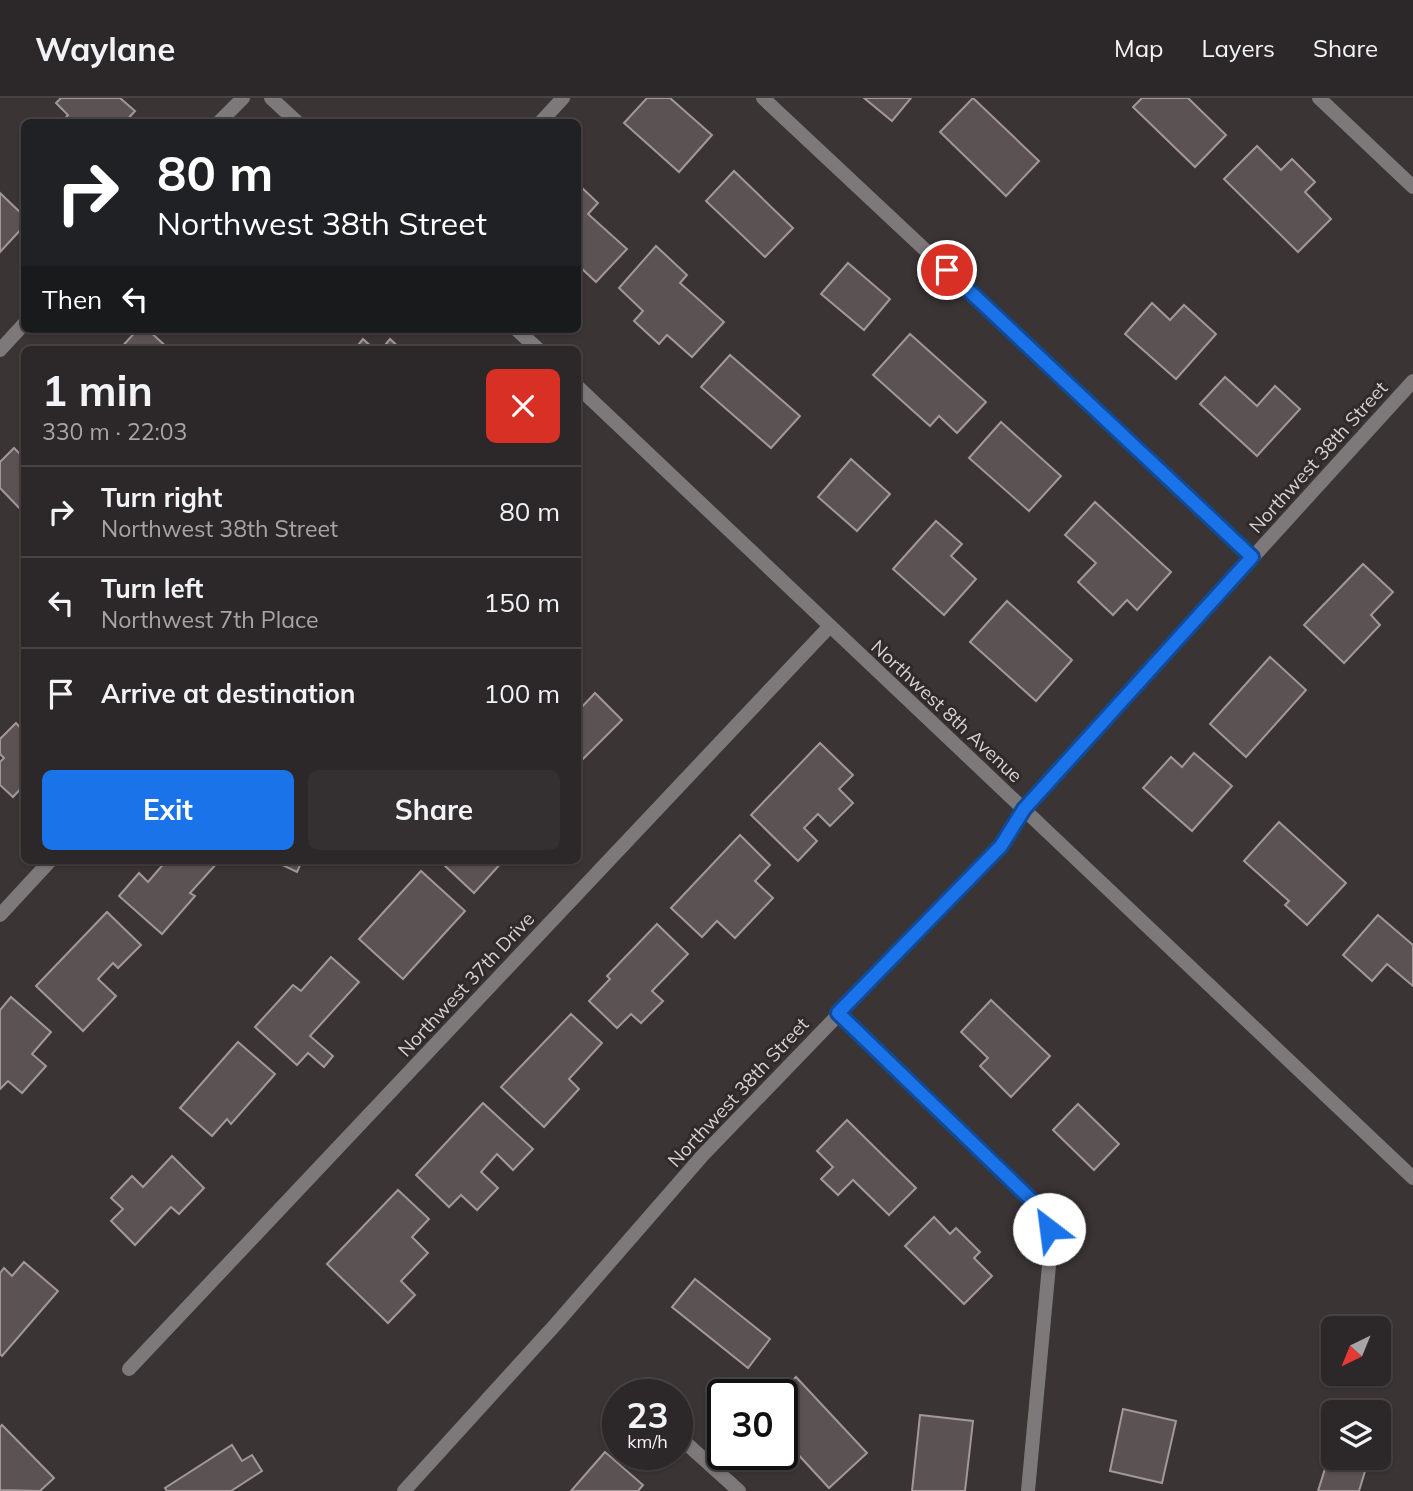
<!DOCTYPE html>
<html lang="en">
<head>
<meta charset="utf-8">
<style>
  :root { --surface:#2c2728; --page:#342f30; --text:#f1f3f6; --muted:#a6a5a8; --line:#484445; --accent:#1a73e8 }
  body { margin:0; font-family:Mulish,sans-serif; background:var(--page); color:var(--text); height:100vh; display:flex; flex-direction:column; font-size:26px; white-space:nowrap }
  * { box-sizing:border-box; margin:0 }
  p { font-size:23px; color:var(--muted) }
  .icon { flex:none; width:38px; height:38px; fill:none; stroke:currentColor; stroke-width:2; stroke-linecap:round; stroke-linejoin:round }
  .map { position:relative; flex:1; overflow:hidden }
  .side { position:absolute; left:21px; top:248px; width:560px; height:518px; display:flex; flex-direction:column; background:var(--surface); border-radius:10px; box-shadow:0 2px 5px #0004,0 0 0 2px var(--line) }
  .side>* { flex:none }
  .guide { position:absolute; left:21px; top:21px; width:560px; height:214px; border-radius:10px; box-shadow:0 2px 5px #0004,0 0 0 2px var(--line); background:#202124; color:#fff; overflow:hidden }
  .needle { width:46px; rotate:223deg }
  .controls { position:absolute; left:1321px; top:1218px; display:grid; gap:14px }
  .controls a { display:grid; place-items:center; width:70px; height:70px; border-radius:10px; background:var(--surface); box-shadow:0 2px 5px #0004,0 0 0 2px var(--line); font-size:35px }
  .speed { position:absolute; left:602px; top:1281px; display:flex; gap:14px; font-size:35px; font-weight:700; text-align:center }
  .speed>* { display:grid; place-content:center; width:91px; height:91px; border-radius:50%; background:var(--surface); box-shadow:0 2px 5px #0004,0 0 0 2px var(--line); line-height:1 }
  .speed small { font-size:18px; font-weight:400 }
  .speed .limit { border:4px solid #111; border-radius:10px; background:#fff; color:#111 }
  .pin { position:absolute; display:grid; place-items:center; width:60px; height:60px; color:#fff; margin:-30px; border:4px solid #fff; border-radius:50%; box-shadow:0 2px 7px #0007 }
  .me { position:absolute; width:77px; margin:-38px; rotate:330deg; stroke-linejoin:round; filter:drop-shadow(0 0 5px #0008) }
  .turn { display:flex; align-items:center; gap:24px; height:147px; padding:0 21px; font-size:32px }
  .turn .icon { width:91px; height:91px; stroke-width:2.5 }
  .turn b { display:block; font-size:49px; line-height:60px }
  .then { display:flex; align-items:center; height:66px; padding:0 21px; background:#0003; gap:14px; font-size:26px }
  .round { display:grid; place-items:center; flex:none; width:74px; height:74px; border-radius:10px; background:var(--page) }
  .summary { display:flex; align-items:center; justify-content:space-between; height:119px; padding:0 21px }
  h1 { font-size:42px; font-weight:700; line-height:52px }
  .primary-button { display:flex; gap:14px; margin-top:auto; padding:14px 21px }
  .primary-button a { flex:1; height:80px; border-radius:10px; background:var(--accent); color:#fff; font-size:28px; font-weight:700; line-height:80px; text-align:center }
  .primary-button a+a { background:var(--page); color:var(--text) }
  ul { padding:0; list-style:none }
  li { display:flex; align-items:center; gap:21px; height:91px; padding:0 21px; border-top:2px solid var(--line) }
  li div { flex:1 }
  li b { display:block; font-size:26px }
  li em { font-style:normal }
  header { display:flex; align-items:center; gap:42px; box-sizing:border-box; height:98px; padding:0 35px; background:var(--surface); border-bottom:2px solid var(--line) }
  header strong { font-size:33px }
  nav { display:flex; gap:38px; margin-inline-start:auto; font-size:24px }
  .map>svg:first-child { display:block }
  .building { fill:#5b5254; stroke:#a2989a; stroke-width:2 }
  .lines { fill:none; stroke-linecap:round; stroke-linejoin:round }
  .minor { stroke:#7d797a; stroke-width:14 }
  .tertiary { stroke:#7d797a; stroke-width:14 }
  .route-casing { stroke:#114b97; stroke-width:18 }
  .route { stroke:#1a73e8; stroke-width:12 }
  .labels { text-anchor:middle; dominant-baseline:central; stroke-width:6; stroke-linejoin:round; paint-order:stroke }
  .street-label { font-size:19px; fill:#d8d3d4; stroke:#312a2b }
</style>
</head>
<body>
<header>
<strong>Waylane</strong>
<nav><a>Map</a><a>Layers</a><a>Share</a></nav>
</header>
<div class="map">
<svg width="1413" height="1393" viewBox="0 0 1413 1393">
  <rect width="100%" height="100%" fill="#3b3435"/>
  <g class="building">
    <path d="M61,0h59l15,13 -10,11h-63l6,-7 -12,-12z"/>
    <path d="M647,0h23l42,37 -33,37 -55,-49z"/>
    <path d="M864,0h47l-19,23z"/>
    <path d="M973,0l66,63 -33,35 -66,-64z"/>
    <path d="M1142,0h46l38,37 -31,32 -62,-60z"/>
    <path d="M1257,48l24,24 11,-11 23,23 -10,10 26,27 -33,33 -74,-73z"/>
    <path d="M734,73l59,57 -28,29 -59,-56z"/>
    <path d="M578,86l20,19 -10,11 39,35 -31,33 -18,-17z"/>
    <path d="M0,95l24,23v10l-24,26z"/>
    <path d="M656,148l31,29 -7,8 44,39 -32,35 -25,-22 -8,9 -25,-23 9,-10 -24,-23z"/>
    <path d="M848,165l42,36 -26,31 -43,-36z"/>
    <path d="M1152,205l18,17 14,-15 32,29 -40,45 -51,-45z"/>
    <path d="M138,231h9l23,21h-51z"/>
    <path d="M910,236l76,68 -29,31 -18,-17 -9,10 -57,-51z"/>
    <path d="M363,241l12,11h-21z"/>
    <path d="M390,241l12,11h-21z"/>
    <path d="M730,257l70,61 -29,32 -70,-61z"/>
    <path d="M1225,279l32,29 18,-20 25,23 -43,47 -57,-52z"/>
    <path d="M1001,324l60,54 -32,35 -60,-53z"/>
    <path d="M14,350l10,10v55l-24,-25v-26z"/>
    <path d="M851,361l39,35 -33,37 -39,-34z"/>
    <path d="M1095,404l76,70 -34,38 -10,-10 -14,15 -35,-33 18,-19 -31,-28z"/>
    <path d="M936,423l26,23 -11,12 25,23 -32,36 -51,-46z"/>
    <path d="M1363,466l30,28 -22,23 9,10 -36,38 -40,-38z"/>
    <path d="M1007,503l65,59 -36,41 -66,-59z"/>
    <path d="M1270,559l36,33 -60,67 -36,-33z"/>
    <path d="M595,595l27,27 -44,44v-58l2,3z"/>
    <path d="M16,625l8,9v53l-11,12 -13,-12v-23l4,-4 -4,-4v-15z"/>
    <path d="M820,645l33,32 -14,14 14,14 -23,23 -12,-12 -14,14 13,13 -19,20 -47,-46z"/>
    <path d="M1194,655l38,33 -40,45 -49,-43 28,-31 11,10z"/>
    <path d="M1279,724l67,61 -39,42 -22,-20 4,-4 -45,-40z"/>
    <path d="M740,737l30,30 -15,16 18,17 -38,40 -18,-17 -15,16 -31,-29z"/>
    <path d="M166,763h53l-29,32 5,3 -33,38 -43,-38 20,-23 9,9z"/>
    <path d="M274,763h28l-5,11z"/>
    <path d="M445,763h58l-29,32 -31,-29z"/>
    <path d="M421,773l44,40 -62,68 -44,-40z"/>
    <path d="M107,814l34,33 -23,23 -5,-5 -15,16 18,17 -33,35 -47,-45z"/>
    <path d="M1378,817l35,30v41l-26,-22 -15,17 -29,-26z"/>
    <path d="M657,826l31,30 -36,37 11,10 -22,22 -10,-9 -14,14 -28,-27 21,-22 -3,-3z"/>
    <path d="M331,859l28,25 -49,54 23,20 -9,11 -16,-14 -11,12 -42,-38 38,-42 8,6z"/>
    <path d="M11,899l40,35 -19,22 14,12 -24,27 -14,-12 -8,8v-79z"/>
    <path d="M991,902l59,56 -39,41 -31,-31 8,-8 -27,-26z"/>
    <path d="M571,916l31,29 -33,36 10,10 -35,38 -43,-40z"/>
    <path d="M238,944l37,32 -44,50 -4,-5 -15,17 -32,-28z"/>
    <path d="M483,1005l50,46 -20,21 -16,-16 -16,18 17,16 -21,22 -16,-15 -12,12 -33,-32z"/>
    <path d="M1078,1006l41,40 -25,26 -41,-40z"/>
    <path d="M847,1022l69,68 -27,27 -36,-35 -15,15 -17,-16 12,-12 -16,-16z"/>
    <path d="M172,1058l32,32 -25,26 -8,-7 -36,38 -24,-24 12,-12 -12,-11 21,-22 11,11z"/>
    <path d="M398,1092l31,29 -17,18 16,16 -27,28 14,14 -27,28 -61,-59z"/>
    <path d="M934,1119l16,17 6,-6 24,24 -6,6 18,18 -28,28 -59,-58z"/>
    <path d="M24,1164l34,29 -56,65 -2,-2v-81l4,-5 8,8z"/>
    <path d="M695,1181l75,60 -22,29 -76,-61z"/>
    <path d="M796,1279l71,76 -38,35 -47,-51v-10l11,-9 -11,-12v-11h-5z"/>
    <path d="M1123,1311l53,12 -14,62 -52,-12z"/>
    <path d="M920,1317l53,6 -8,70h-53z"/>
    <path d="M2,1327l52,53 -14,13 -40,-1v-63z"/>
    <path d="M1334,1342v18h35l-10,33h-41z"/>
    <path d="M232,1347l10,16 10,-6 10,16 -31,20h-64l-2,-3z"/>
    <path d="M605,1354l38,33 -5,6h-67z"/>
  </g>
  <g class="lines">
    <g class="minor">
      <path d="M763,0l490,459"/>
      <path d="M1319,0l94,89"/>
      <path d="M219,24l24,-24"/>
      <path d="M541,24l22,-24"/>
      <path d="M0,252l24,-26"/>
      <path d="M1024,711l389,-428"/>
      <path d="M0,817l50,-54"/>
      <path d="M838,915l209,201 4,30 -23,247"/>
      <path d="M129,1271l701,-743"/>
      <path d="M687,1346l52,47"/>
    </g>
    <g class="tertiary">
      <path d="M271,0l26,24"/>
      <path d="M516,231l23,21"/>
      <path d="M578,289l835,791"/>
      <path d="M404,1393l151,-166 148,-170 298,-309 23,-37"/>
    </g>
  </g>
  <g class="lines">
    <g class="route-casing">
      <path id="route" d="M947,172l305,287 -228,252 -23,37 -163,167 208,201 3,15"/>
    </g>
    <use href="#route" class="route"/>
  </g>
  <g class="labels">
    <g class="street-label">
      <text transform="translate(1318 359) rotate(-48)">Northwest 38th Street</text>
      <text transform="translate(947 613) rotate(43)">Northwest 8th Avenue</text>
      <text transform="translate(466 886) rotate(-47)">Northwest 37th Drive</text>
      <text transform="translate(738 994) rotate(-47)">Northwest 38th Street</text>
    </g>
  </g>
</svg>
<div class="controls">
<a><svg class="needle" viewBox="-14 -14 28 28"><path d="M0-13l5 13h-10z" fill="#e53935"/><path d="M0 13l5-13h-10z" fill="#a6a5a8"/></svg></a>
<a><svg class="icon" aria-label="layers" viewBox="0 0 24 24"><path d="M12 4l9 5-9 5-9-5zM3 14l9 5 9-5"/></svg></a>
</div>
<div class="speed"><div>23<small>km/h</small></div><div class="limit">30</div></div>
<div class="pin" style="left:947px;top:172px;background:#d93025"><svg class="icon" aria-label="arrive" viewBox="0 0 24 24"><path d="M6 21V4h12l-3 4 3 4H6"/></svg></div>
<svg class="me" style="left:1049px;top:1131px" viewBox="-20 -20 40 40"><circle r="19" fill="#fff"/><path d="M0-13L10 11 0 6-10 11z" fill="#1a73e8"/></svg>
<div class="guide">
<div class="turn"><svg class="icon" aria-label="right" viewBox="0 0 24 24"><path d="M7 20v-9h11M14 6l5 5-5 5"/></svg><div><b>80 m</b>Northwest 38th Street</div></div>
<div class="then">Then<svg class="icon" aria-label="left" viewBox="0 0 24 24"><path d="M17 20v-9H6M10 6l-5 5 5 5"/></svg></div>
</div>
<section class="side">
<div class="summary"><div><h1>1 min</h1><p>330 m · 22:03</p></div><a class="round" style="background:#d93025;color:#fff"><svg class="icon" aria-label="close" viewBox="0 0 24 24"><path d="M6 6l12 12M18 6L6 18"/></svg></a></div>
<ul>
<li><svg class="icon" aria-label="right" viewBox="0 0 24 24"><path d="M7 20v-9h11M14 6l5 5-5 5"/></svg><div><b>Turn right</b><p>Northwest 38th Street</p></div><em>80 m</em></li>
<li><svg class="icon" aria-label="left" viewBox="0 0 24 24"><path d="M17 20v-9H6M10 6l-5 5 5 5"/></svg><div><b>Turn left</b><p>Northwest 7th Place</p></div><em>150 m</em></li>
<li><svg class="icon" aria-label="arrive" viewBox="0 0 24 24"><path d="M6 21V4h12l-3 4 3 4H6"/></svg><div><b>Arrive at destination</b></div><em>100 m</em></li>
</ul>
<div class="primary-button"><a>Exit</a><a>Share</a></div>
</section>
</div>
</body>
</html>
